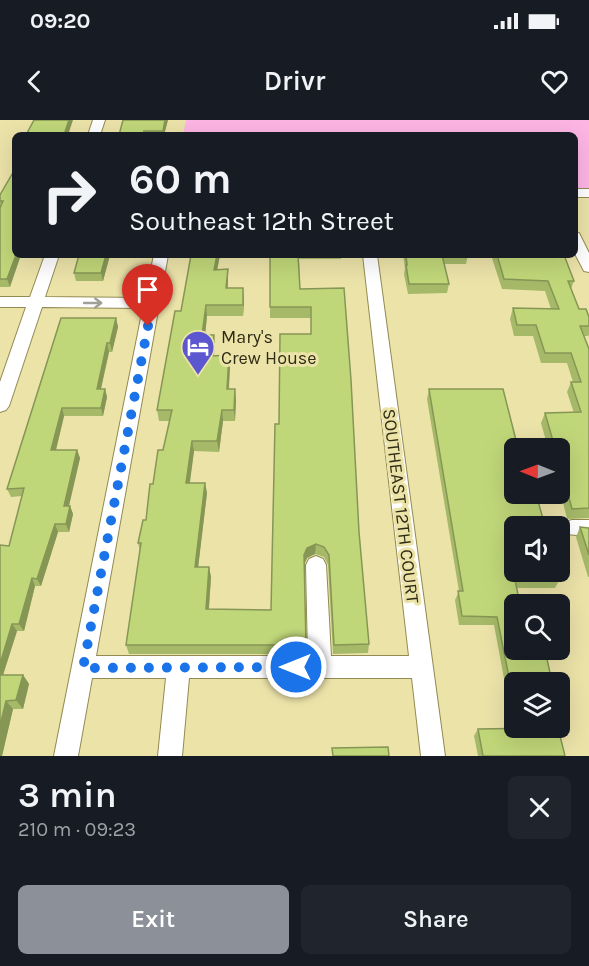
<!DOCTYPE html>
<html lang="en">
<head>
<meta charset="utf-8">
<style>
  :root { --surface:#171b24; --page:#20242c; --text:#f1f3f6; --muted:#9ea1a6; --accent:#8c9099 }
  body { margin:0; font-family:Karla,sans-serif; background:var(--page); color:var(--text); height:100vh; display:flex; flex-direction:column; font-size:22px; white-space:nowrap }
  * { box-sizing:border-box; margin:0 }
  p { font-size:20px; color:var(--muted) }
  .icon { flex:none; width:33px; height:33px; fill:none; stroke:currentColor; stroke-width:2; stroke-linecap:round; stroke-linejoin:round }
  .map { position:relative; height:636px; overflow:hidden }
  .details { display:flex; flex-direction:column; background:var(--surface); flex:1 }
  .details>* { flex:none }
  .hud { position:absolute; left:12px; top:12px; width:566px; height:126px; border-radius:9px; box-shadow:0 6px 24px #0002; background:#171b24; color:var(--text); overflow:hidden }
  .needle { width:39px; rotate:271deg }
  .fabs { position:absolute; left:504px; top:318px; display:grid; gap:12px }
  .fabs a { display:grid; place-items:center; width:66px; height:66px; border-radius:9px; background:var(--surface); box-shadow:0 6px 24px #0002; font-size:30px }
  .pin { position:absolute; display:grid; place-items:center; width:51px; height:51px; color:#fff; margin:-62px -26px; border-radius:50% 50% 50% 0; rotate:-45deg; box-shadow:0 0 6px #0007 }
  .pin .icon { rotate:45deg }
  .me { position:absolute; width:66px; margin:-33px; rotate:270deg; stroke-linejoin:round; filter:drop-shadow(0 0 4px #0008) }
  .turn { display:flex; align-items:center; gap:21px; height:126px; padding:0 18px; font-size:27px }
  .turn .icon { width:78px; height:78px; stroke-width:2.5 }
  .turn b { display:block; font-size:42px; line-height:51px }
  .round { display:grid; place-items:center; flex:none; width:63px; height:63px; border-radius:9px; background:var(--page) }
  .summary { display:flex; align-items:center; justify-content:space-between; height:102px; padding:0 18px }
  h1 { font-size:36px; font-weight:600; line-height:45px }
  .primary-button { display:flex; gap:12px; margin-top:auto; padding:12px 18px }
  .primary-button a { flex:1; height:69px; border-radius:9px; background:var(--accent); color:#fff; font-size:24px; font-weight:600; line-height:69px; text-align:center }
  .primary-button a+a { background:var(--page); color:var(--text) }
  .status { display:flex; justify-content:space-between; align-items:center; height:42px; padding:0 30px; background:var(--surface); direction:ltr }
  .status svg { height:16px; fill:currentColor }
  header { display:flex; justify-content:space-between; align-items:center; height:78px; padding:0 18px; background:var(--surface); font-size:27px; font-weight:600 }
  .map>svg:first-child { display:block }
  .green { fill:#fdb5e4 }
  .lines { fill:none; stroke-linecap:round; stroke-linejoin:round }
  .minor-casing { stroke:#928a53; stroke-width:2 }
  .minor { fill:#fff; fill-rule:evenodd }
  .wall { fill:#a5b968 }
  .shaded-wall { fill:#869655 }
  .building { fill:#c0d779; stroke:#869655; stroke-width:1.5 }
  .oneway { stroke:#a1a096 }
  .route { stroke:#1a73e8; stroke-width:10; stroke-dasharray:0 18 }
  .labels { text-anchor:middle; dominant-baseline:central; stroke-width:6; stroke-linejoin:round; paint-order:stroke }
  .poi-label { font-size:18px; fill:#2f2c15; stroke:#ece3a9; text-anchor:start }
  .street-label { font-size:18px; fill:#2f2c15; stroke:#ece3a9 }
</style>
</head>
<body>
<div class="status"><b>09:20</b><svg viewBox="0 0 49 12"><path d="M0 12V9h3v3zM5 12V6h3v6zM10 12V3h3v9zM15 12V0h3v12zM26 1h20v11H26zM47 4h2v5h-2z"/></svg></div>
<header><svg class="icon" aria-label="back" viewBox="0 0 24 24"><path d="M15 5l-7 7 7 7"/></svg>Drivr<svg class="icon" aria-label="heart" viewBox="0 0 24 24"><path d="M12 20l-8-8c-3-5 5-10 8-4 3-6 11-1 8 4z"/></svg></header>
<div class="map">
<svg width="589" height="636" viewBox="0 0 589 636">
  <rect width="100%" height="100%" fill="#ece3a9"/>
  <path class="green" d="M186,0h403v69h-14l-1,-54h-391z"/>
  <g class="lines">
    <g class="minor-casing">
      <g id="minor">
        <path d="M93,0h12l-5,15h-12z"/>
        <rect x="574" y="69" width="15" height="8"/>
        <path d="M574,112l5,1 10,20v19l-5,-1 -10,-19z"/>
        <path d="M45,135h14l-14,42 100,1 9,-43h14l-72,401h212l-2,-91 3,-6 7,-3 7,3 3,6 5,91h78l-46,-401h14l68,501h-24l-9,-78h-223l-7,78h-24l8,-78h-74l-14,78h-24l89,-448 -101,-1 -33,99 -3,4 -6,2v-30l26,-75h-26v-10h30z"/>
        <path d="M572,400h17v16l-24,-2 -3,-6 3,-6z"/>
      </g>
    </g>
    <use href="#minor" class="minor"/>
  </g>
  <g class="wall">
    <path d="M168,0l-4,15h-45z"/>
    <path d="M15,49l-5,118h-10v-92z"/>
    <path d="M79,135h31l-7,26h-27l-2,-8z"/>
    <path d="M191,135h29l-3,15 11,10v8l16,11 -1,17h-36l-2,19h9l1,11 -1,10 15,-1 1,11 -1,23 7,11 -1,21h-12l-4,31 -25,-1 -4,32h15l2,10 -9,74h11l2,10 -2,32 62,1 8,-186 32,-90v-16h-41v-63h71v4h-42l1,30 44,-1 15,244 10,112 -1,9 -35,1 -5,-89 -4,-8 -9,-3 -8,4 -3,6 2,90h-177l-3,-9 14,-94 -2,-8 8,-23 7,-36 10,-34 7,-29h-11l-2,-11 24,-99z"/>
    <path d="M403,135h65l-2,9h-22l5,20 -2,9 -39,1 -4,-20 1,-6z"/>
    <path d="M491,135h73l10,26 -3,8 8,20 10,8v18l-1,1h-4l5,13v169l-22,1 -7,-29v-42h-12l-7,-25 4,-10h29l-7,-21 4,-10h2l-6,-19h-26l-8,-27h-19l-4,-17 3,-11 38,1 -6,-18 -43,-2z"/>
    <path d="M61,198h55l2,9 -6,25h-3l-8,37h4l2,8 -4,19h-39l-8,34h21l3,8 -11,48h1l3,8 -4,18h-11l-17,54h-6l-11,45h-7l-14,44h20l6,9 -6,25h-10l-11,47h-2v-211l9,1 13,-50 -11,1 -4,-8z"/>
    <path d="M429,269l85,59 46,131 -5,9h-38l-3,62 38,32h-38v7h-8l-12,-64h-35l-4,-25 4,-9 -32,-192z"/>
    <path d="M580,407l9,1v49h-1l-12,-40z"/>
    <path d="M527,608h32l6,28h-87l-4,-20 4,-7z"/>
  </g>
  <g class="shaded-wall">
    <path d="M69,0h4l-5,15h-4z"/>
    <path d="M165,0h3l-4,15h-1v-4z"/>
    <path d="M16,135h5l-11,32 -3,-8z"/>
    <path d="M106,135h4l-7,26 -2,-8z"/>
    <path d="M217,135h3l-5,26 -1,-11z"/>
    <path d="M228,149v11l-1,19 -1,-11z"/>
    <path d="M243,168l1,11 -1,17z"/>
    <path d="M206,185l1,11 -3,30 -2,-11z"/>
    <path d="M116,198l2,9 -6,25 -2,-9z"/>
    <path d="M214,215l1,11 -3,21 -1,-11z"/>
    <path d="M107,223l2,9 -10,45 -2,-8z"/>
    <path d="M229,235l1,11 -2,34 -1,-11z"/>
    <path d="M105,269l2,8 -4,19 -2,-8z"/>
    <path d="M235,269l1,11 -1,21 -1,-11z"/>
    <path d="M62,288l2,8 -10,42 -3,-8z"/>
    <path d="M222,290l1,11 -4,31 -2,-11z"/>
    <path d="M192,321l2,10 -6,43 -2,-11z"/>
    <path d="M77,330l3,8 -13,56 -3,-8z"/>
    <path d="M205,363l2,10 -10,84 -2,-10z"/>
    <path d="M70,386l3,8 -4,18 -3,-8z"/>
    <path d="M55,404l3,8 -17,54 -4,-7z"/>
    <path d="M316,424l-1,10 -8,4 -3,7v-10l3,-7z"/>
    <path d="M209,447l2,10 -3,42 -2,-10z"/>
    <path d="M32,458l3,8 -11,45 -5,-7z"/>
    <path d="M12,504l5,7 -15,47 -2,-3v-11z"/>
    <path d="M23,555l6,9 -6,25 -7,-9z"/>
    <path d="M6,581l7,8 -11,47h-2v-30z"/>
  </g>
  <g class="building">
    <path d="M34,0h35l-5,15h-38z"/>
    <path d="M123,0h42l-2,11h-19l-1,4h-24z"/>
    <path d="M15,49v86h1l-9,24h-7v-71l3,-7h-3v-6z"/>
    <path d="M79,135h27l-5,18h-27z"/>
    <path d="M191,135h26l-3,15 14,-1 -2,19h17v17h-37l-4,30h12l-3,21 18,-1 -2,34h8l-1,21h-12l-5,31h-25l-6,42h19l-10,84h14l-3,42 65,1 4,-186h4l1,-90h31v-27h-41v-52h28l2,34 44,-1 7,92 8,152 10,112 -35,1 -5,-90 -5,-8 -8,-3 -9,4 -3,7 2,90h-180l15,-102h-3l5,-23h3l4,-36h3l5,-34h5l9,-40h-15l18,-99h6z"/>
    <path d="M406,135h36l7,29h-40l-3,-19h1z"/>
    <path d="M497,135h67l10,26h-6l11,28h7l3,8v9h-9l9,23v159l-17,1 -12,-44v-17h-5l-10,-35 36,-1 -10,-30h10l-10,-29h-26l-9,-28h-19l-4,-17 46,1 -11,-28 -44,-2z"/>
    <path d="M61,198h55l-6,25h-3l-10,46h8l-4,19h-39l-11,42h26l-13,56h6l-4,18h-11l-18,55 -5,-1 -13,46h-7l-12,40v-119l9,1 15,-58 -17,1z"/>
    <path d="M429,269h74l15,59h-4v46h22l9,32h-31v46h44l2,7 -45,1 5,24h-6v46h31l7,32h-5h1h-38l-13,-65 -35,-1 -4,-25h5z"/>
    <path d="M580,407l9,1v27z"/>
    <path d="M0,555h23l-7,25 -10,1 -6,25z"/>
    <path d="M533,608h25l7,28h-82l-5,-27z"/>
    <path d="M388,627l1,9h-56l-1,-8z"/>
  </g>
  <defs><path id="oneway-shaft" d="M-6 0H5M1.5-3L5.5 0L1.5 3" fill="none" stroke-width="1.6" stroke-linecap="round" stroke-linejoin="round" transform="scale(1.5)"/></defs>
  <use class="oneway" href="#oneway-shaft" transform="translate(93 183)"/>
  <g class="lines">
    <path class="route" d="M148,206l-65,342 213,-1"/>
  </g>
  <defs>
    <g id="hotel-pin" transform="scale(1.725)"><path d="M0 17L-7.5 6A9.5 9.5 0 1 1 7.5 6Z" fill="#5c57cf" stroke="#ece3a9"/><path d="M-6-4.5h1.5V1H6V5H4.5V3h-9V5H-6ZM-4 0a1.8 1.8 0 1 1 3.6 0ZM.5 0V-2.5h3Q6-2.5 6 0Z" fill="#fff"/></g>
  </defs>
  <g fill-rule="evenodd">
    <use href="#hotel-pin" x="198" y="227"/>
  </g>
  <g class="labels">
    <g class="poi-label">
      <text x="221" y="217">Mary's<tspan x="221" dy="21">Crew House</tspan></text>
    </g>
    <g class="street-label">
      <text transform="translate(401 386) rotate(83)">SOUTHEAST 12TH COURT</text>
    </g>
  </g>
</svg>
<div class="fabs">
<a><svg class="needle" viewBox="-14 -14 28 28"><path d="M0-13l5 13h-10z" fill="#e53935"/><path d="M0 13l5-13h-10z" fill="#9ea1a6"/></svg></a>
<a><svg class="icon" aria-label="sound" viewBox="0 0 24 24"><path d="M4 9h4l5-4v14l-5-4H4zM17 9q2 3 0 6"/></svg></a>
<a><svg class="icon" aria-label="search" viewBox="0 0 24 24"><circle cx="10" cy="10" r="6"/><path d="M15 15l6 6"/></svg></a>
<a><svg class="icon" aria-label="layers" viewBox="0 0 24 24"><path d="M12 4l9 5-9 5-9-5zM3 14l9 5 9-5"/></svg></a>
</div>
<div class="pin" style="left:148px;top:206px;background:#d93025"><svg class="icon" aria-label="arrive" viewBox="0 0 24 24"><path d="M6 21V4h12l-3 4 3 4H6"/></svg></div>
<svg class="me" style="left:296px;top:547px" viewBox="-20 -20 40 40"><circle r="17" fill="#1a73e8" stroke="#fff" stroke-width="3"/><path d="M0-11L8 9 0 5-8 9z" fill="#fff"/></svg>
<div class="hud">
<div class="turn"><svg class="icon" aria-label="right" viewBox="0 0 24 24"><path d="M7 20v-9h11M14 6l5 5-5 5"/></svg><div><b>60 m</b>Southeast 12th Street</div></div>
</div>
</div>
<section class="details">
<div class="summary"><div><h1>3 min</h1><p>210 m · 09:23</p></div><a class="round"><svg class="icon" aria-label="close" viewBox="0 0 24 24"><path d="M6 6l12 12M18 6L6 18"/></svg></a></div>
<div class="primary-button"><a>Exit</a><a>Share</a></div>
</section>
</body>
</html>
